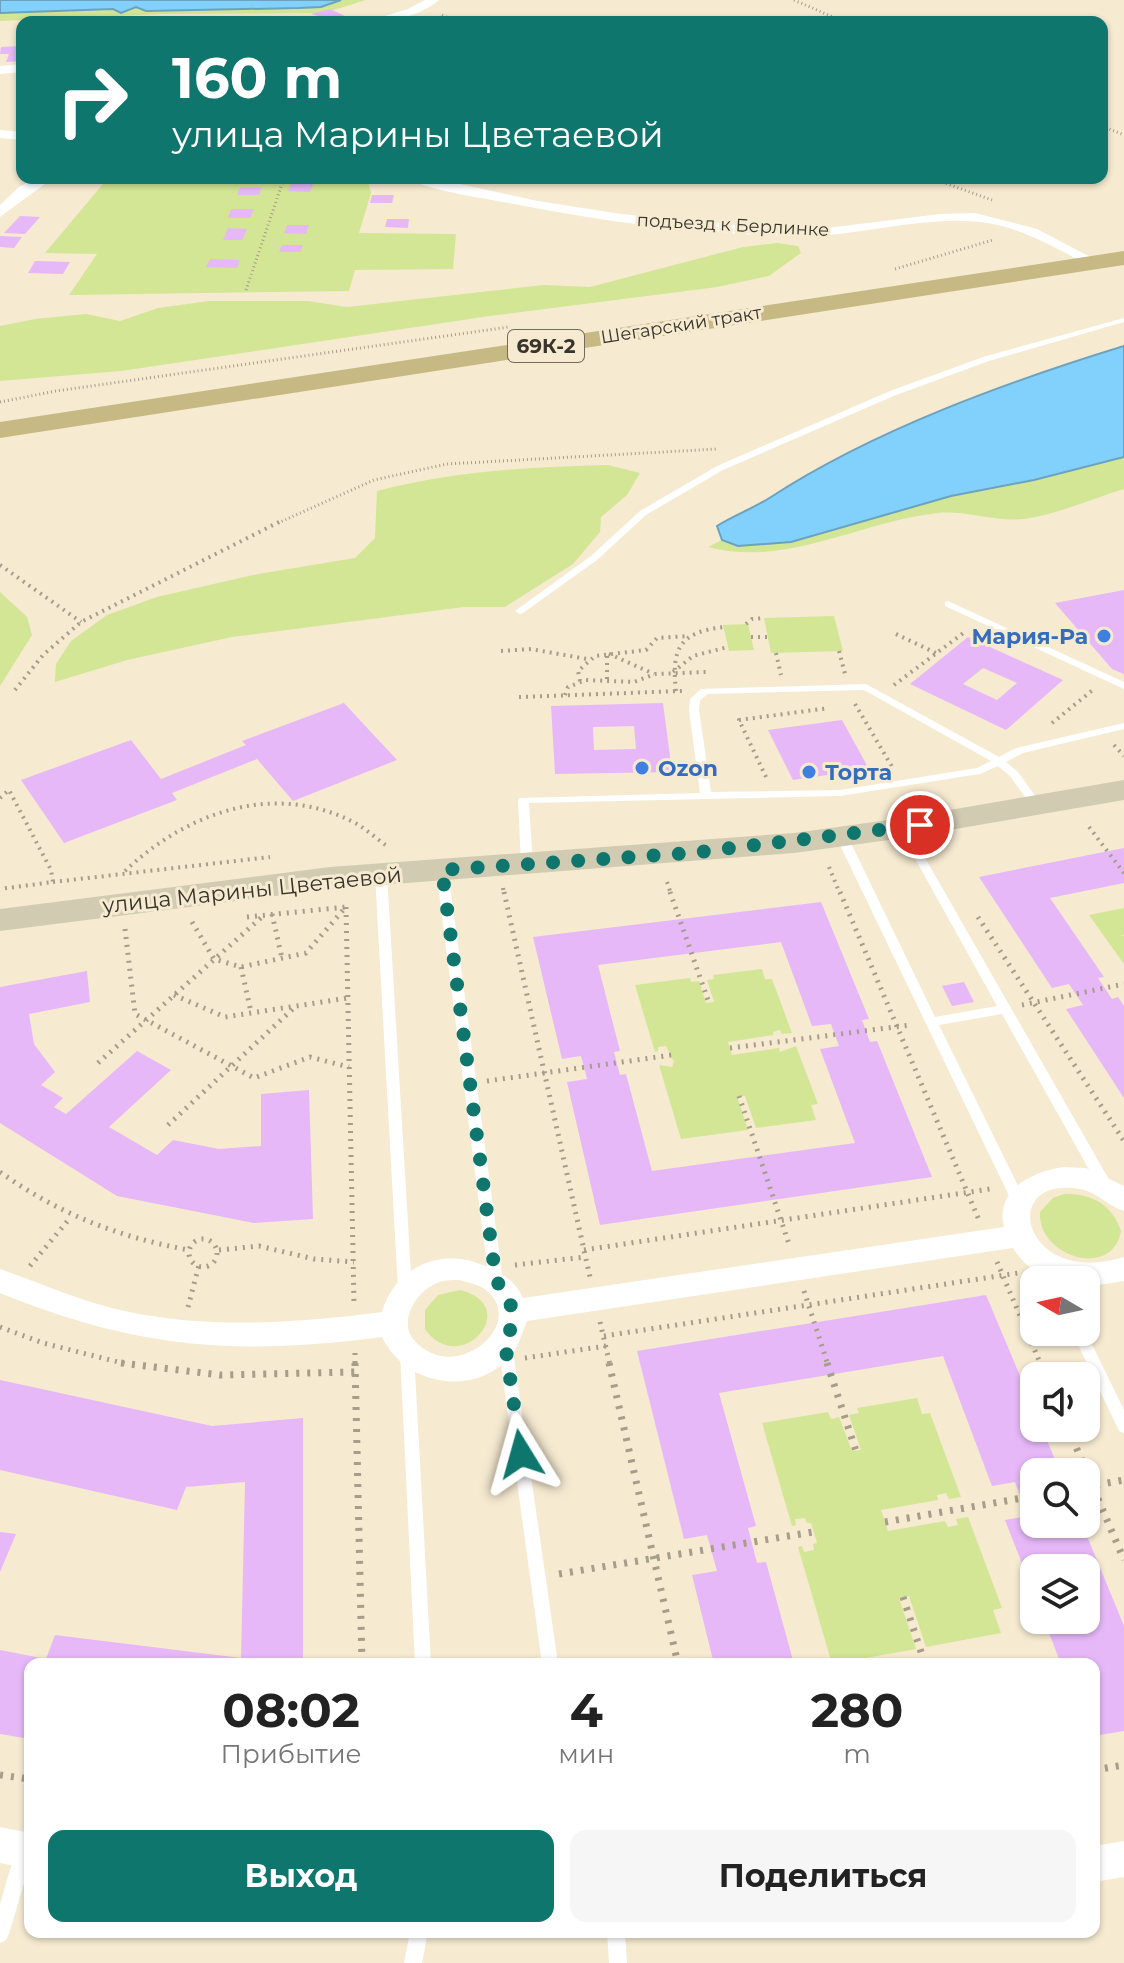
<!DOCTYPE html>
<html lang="ru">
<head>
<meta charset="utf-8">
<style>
  :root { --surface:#fff; --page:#f6f6f6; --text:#222; --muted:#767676; --accent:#0f766e }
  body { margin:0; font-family:Montserrat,sans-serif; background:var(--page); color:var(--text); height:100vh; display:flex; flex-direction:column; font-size:30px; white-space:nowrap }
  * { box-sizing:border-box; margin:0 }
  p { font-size:26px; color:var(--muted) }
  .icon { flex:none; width:44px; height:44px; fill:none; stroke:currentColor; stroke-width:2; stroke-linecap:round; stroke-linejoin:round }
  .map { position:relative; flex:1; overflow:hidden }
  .drawer { position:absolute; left:24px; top:1658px; width:1076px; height:280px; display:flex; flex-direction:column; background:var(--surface); border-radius:16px; box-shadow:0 2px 6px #0004 }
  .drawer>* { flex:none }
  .hud { position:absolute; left:16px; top:16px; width:1092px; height:168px; border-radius:16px; box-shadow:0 2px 6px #0004; background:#0f766e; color:#fff; overflow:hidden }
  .needle { width:52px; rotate:279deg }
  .fabs { position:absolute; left:1020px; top:1266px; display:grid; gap:16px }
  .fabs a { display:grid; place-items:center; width:80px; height:80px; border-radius:16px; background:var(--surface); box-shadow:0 2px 6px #0004; font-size:40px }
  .pin { position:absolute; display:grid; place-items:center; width:68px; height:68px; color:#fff; margin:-34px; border:4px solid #fff; border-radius:50%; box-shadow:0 2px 8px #0007 }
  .me { position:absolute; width:88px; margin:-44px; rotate:352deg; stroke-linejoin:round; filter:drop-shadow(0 0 6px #0008) }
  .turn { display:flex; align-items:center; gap:28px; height:168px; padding:0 24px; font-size:36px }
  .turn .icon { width:104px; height:104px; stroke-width:2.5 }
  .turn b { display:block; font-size:56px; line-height:68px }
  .eta { display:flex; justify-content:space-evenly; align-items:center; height:136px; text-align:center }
  .eta b { font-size:48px; font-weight:700; line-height:56px }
  .action { display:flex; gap:16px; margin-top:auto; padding:16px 24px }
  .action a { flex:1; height:92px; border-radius:16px; background:var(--accent); color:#fff; font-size:32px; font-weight:700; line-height:92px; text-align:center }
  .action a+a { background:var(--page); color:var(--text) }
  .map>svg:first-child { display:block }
  .green { fill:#d3e695 }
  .water { fill:#82d1fc; stroke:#6ca2bd; stroke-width:2 }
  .building { fill:#e6b8f8; fill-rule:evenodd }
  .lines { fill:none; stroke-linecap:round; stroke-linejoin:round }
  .path-far3 { stroke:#a69d8b; stroke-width:3; stroke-dasharray:1 3; stroke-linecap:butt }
  .path-far2 { stroke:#a69d8b; stroke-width:4; stroke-dasharray:2 5; stroke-linecap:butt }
  .path-far1 { stroke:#a69d8b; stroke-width:5; stroke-dasharray:2 6; stroke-linecap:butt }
  .path { stroke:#a69d8b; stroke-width:7; stroke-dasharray:3 8; stroke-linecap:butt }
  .lane { fill:#fff; fill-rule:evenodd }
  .street { fill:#fff; fill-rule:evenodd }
  .secondary { fill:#d1cbb2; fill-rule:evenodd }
  .primary { fill:#c6b983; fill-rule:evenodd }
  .route { stroke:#0f766e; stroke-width:14; stroke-dasharray:0 25.2 }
  .shop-dot { fill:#3f7fe0; stroke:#f6ead1; stroke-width:3 }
  .labels { text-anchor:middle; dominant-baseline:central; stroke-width:6; stroke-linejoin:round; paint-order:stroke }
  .far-street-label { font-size:18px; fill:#39342b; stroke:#f6ead1 }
  .shield { fill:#f6ead1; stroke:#726b5d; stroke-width:2 }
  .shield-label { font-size:20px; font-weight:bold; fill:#39342b }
  .shop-label { font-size:22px; font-weight:bold; fill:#366cbe; stroke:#f6ead1; text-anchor:start }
  .street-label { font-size:22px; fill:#39342b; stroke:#f6ead1 }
</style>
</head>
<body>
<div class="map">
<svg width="1124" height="1963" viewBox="0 0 1124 1963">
  <rect width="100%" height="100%" fill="#f6ead1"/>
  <g class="green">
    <path d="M341,0h25l-42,13 -163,1 -161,7v-8l113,-4 8,4 15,-6 10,4 153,-3 22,-1z"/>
    <path d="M108,178h259l4,15 -12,40 97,1 -3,35 -98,1 -6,21 -280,4 28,-41 -52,-1z"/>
    <path d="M777,243l21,3 3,7 -32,23 -52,11 -227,29 -369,55 -121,10v-55l35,-7 51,-5 34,7 38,-13 51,-7h99l39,6 196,-22 47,2 153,-40z"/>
    <path d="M1124,457v32c-30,9 -63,24 -94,29 -31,6 -62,-8 -92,-5 -77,8 -152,55 -230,34l14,-7 16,6 53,-4 160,-46 83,-16z"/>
    <path d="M608,465l32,8 -13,22 -26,22 -1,15 -27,32 -68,43h-41l-232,30 -105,23 -72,22 1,-18 15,-23 36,-26 50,-18 96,-22 102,-17 20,-20 2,-47c78,-20 151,-24 231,-26z"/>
    <path d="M0,592l27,25 5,18 -32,51z"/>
    <path d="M834,616l9,35 -72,2 -7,-35z"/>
    <path d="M748,624l6,26 -25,1 -6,-26z"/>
    <path d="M1124,908v27l-4,1h4v28l-35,-49z"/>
    <path d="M762,969l3,10h7l20,54 -10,1 -2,-4 -7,2 1,3 -46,7 4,13 47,-7 1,4 16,-6 22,58 -7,1 5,15 -60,8 -11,-32h-8l11,34 -67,9 -22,-74 13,2 2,-5 -8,-16 -8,1v4l-3,1 -20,-67 55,-7 1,4 8,-1 7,22 8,-1 -7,-22 7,-1 -1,-4z"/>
    <path d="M1064,1194c27,-1 48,10 57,37 -9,49 -84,26 -81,-19l13,-14z"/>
    <path d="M460,1290c64,16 0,89 -35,39v-19l13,-15z"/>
    <path d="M917,1398l5,16 8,-1 31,84 -12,2 -3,-6 -9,2 1,5 -57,10 7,21 57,-10 3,6 10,-2 -2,-6 12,-2 34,91 -9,2 8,23 -75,14 -17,-51 -10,2 17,51 -84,15 -34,-117 4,-1 2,6 10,-2 -1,-6 4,-1 -6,-20h-4l-2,-5 -10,1 1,6 -4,1 -30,-103 66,-11 3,7 8,-2 13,34 9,-1 -12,-35 10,-2 -2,-5z"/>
  </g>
  <g class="water">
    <path d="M0,0h341l-20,7 -22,1 -153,3 -10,-4 -15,6 -8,-4 -113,4z"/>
    <path d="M1124,346v111l-90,23 -83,16 -160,46 -53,4 -16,-6 -5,-14c18,-11 37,-18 54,-29 103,-67 236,-115 353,-151z"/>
  </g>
  <g class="building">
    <path d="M330,9l15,7 -13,4 -21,-6z"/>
    <path d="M22,46v15l-16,1 3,-8h-9l1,-7z"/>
    <path d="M291,183l22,1 -3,8 -22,-1z"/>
    <path d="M240,187h22l-3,8h-22z"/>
    <path d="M372,195h22l-2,8h-22z"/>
    <path d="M231,209h23l-4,9h-22z"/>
    <path d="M20,216l20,1 -15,17 -21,-1z"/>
    <path d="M387,219h22l-1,9 -23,-1z"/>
    <path d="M287,225h22l-3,9 -22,-1z"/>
    <path d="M228,228l19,1 -5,11h-19z"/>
    <path d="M0,236l22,1 -8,11 -14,-1z"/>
    <path d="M282,245h21l-3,7h-21z"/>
    <path d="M210,259l30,1 -3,8 -31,-1z"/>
    <path d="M35,261l35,1 -7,12 -35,-1z"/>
    <path d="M1124,590v84l-12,-5 -57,-66z"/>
    <path d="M968,637l95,43 -57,50 -96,-46zM983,668l34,15 -20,17 -34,-16z"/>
    <path d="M344,703l53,57 -104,41 -36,-42 -85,34 5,7 -113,43 -43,-63 110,-40 30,39 85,-34 -4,-4z"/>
    <path d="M663,703l9,69 -117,2 -4,-68zM634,726l2,23 -42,1 -1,-23z"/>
    <path d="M842,720l27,49 -76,11 -25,-50z"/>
    <path d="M1124,848v35l-74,15 54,79 -6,1 14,21 6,-2 6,9v92l-58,-89 17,-4 -14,-21 -17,4 -73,-111z"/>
    <path d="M821,902l48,117 -7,1 8,22 7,-1 55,136 -332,48 -33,-143 20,-3 -6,-23 -19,3 -29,-122zM781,942l31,84 19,-2 8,22 -19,3 35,94 -203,28 -26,-97 -6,1 -6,-23 6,-1 -22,-86z"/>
    <path d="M87,971l3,31 -61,12 5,30 21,28 -14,13 22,13 -9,9 12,7 71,-63 34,19 -62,57 48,28 16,-15 46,9 42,-3v-52l48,-4 4,129 -59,4 -137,-27 -117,-73v-136z"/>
    <path d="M964,982l10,20 -22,4 -10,-20z"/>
    <path d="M986,1295l48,114v19h8l18,44h-26v52h48l42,102v105l-30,5v-72h-33l-17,-44h42v-52h-52v26l-29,-74 23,-4 -13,-34 -23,4 -49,-130 -224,37 37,133 -8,2 9,35 9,-1 28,102h-80l-22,-89 25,-4 -10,-36 -23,4 -47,-188z"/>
    <path d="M0,1380l212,46 91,-8v246h-273v75l-30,-5v-84l46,9 9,-24 186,23 4,-176 -59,5 -9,23 -177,-40z"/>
    <path d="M0,1532l16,2 -16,38z"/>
  </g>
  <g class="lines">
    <g class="path-far3">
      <path d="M794,0l50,22"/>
      <path d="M442,15l13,7"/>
      <path d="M1102,126l22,9"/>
      <path d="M931,178l61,22"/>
      <path d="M895,269l98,-29"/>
      <path d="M246,290l38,-112"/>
      <path d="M0,402l56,-11 453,-64"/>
      <path d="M278,523l96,-43 73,-16 270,-15"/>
    </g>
    <g class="path-far2">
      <path d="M0,565l81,57"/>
      <path d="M746,624l6,-5 13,-1"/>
      <path d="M896,634l40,19"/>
      <path d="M751,637h17"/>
      <path d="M501,651l30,-2 56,10"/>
      <path d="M839,651l6,23"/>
      <path d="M776,653l5,22"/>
      <path d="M673,672l20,-16 35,-9"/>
      <path d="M607,679v-26l47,21"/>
      <path d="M580,681l-2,-10 17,-15 51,-6 11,-12 32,-2"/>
      <path d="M894,685l72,-54"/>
      <path d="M15,690l28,-35 38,-33 200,-101"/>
      <path d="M676,691c-5,-43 4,-59 48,-64"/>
      <path d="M565,695l3,-8 18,-7 48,2 21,-8 51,-2"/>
      <path d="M519,697l163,-6"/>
      <path d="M855,704l39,66"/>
      <path d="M1052,723l42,-34"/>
      <path d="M1114,745l10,11"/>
      <path d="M766,777l-27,-57 90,-12"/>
      <path d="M0,798l9,-8 42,80 2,12 -53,7"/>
      <path d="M1089,827l35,46"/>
      <path d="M829,867l11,27"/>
      <path d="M125,871c62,-59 151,-91 232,-47 10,6 20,15 30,22"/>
      <path d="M53,882l217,-25"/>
      <path d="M667,882l4,12"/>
      <path d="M503,888l1,6"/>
    </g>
    <g class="path-far1">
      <path d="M504,892l86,385"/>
      <path d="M670,892l39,111"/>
      <path d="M840,892l139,328"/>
      <path d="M346,907l8,396"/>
      <path d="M272,914l10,44"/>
      <path d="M247,917l99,-10"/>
      <path d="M978,917l146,224"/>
      <path d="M192,922l22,37 27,8 65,-14 39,-45"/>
      <path d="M125,929l10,85 119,64 56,-21 39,10"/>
      <path d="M241,967l10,45"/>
      <path d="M174,995l51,22 123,-19"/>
      <path d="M1022,1005l102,-21"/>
      <path d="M730,1048l181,-23"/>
      <path d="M98,1063l165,-147"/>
      <path d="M487,1081l185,-26"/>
      <path d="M739,1096l51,151"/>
      <path d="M168,1125l128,-119"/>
      <path d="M0,1172c59,42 118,65 189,78"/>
      <circle cx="203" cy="1253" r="14"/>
      <path d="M219,1250l40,-4 55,13 40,3"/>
      <path d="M584,1250l406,-61"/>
      <path d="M997,1262l44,103"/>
      <path d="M515,1265l70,-8"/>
      <path d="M30,1266l40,-48"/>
      <path d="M804,1291l24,74"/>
      <path d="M188,1307l11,-42"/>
      <path d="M600,1322l10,43"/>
      <path d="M0,1327l43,16 87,22"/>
      <path d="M604,1336l414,-63"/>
      <path d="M355,1353v12"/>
      <path d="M525,1358l81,-12"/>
    </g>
    <g class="path">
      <path d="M121,1363l99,12 136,-3"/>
      <path d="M355,1363l7,301"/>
      <path d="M609,1363l69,301"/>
      <path d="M827,1363l29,88"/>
      <path d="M1041,1363l5,13"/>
      <path d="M1068,1428l56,132"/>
      <path d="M1086,1487l38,-7"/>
      <path d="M885,1522l149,-26"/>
      <path d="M559,1574l254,-42"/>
      <path d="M903,1597l22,67"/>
      <path d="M1094,1770l30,-5"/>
      <path d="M0,1775l30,4"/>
    </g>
    <g class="lane">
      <path d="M1124,318v4l-135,39 -93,34 -173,75 -77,45 -49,45 -74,53 -3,1 -5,-3 76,-55 49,-45 77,-45 173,-75 93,-34z"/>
      <path d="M948,601l176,81v7l-179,-83v-4z"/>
      <path d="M866,684l133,73 17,-9 108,-25v6l-101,24 -17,9 12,10 23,32 1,2 -5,4 -4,-2 -23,-32 -12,-10 -18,8 -140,22 -311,7 4,62 -6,4 -6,-4 -3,-65 1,-2 181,-5 -11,-83 1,-11 11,-10zM864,690l127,71 -14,7 -137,22 -129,2 -12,-82 1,-10 8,-6z"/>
      <path d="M903,824l5,4 203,355 2,4 -2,4 -5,1 -5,-1 -99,-177 -63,11 87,177 -2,4 -5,1 -5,-1 -178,-369 6,-4 6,4 87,180 62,-11 -99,-178z"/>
      <path d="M442,866l6,4 55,411 -2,4 -5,2 -5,-2 -2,-4 -53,-411z"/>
      <path d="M381,870l6,4 25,416 -2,4 -5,2 -5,-2 -2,-4 -23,-416z"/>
      <path d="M1072,1332h14l38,78v23l-5,-2z"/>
      <path d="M505,1337l5,2 2,4 46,321h-16l-44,-321 2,-4z"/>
      <path d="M407,1347l5,2 2,4 17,311h-16l-15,-311 2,-4z"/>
      <path d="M24,1844l6,3v16l-21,71 -3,6 -6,3v-39l15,-51 3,-6z"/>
      <path d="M410,1932h18l-6,31h-18z"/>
      <path d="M607,1932h18l2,31h-18z"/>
    </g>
    <g class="street">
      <path d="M425,0h14c-20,17 -49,22 -75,22l44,-13z"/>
      <path d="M22,64v8l-22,2v-8z"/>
      <path d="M0,130l22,2v8l-22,-2z"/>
      <path d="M36,178h17l-53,39v-12l19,-18z"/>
      <path d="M409,178h23l106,23 83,13 124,12 82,2 113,-14 35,-1 62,16 63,33 -2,3h-10c-30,-16 -61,-34 -95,-41 -62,-12 -131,13 -194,12 -97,-1 -195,-14 -290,-33 -22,-4 -85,-13 -100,-25z"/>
      <path d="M1063,1167l23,1 38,18v25c-16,-5 -27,-19 -44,-22 -83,-15 -58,100 44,68v24l-38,6v-7c-31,0 -55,-3 -73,-32l-486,73c-4,9 -7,21 -12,29 -34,49 -109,38 -133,-13 -146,19 -244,12 -382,-44v-24c43,15 84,34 129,43 83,17 169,11 253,0 12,-44 57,-64 98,-48 20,7 34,15 43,34l481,-71c-9,-38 28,-55 59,-60zM459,1280c7,2 17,4 24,8 49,33 -28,100 -69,52 -16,-18 2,-48 21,-56 7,-4 16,-4 24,-4z"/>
      <path d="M0,1827l30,6v36l-30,-6z"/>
      <path d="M1124,1841v36l-30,5v-36z"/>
    </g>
    <path class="secondary" d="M1124,780v20l-221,38 -109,15 -464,36 -330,42v-22l330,-42 464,-34 109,-15z"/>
    <path class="primary" d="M1124,251v14l-1124,173v-16z"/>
  </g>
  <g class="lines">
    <path class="route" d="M521,1454l-16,-111c12,-25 9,-42 -9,-62l-54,-411 249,-17 229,-28"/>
  </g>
  <g class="shop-dot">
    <circle cx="1104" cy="636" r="8"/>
    <circle cx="642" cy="768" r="8"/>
    <circle cx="809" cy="772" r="8"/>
  </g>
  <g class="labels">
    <g class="far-street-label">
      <text transform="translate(733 225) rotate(3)">подъезд к Берлинке</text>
      <text transform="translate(681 325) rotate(-9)">Шегарский тракт</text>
    </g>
    <rect class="shield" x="508" y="330" width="76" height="32" rx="6"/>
    <g class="shield-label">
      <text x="546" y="346">69К-2</text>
    </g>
    <g class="shop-label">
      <text x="1088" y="636" text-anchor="end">Мария-Ра</text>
      <text x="658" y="768">Ozon</text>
      <text x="825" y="772">Торта</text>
    </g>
    <g class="street-label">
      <text transform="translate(252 890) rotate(-6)">улица Марины Цветаевой</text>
    </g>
  </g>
</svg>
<div class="fabs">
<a><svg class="needle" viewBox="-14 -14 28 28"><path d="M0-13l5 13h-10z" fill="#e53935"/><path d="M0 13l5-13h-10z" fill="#767676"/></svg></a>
<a><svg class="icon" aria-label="sound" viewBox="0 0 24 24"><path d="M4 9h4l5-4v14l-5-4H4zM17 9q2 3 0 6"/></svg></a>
<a><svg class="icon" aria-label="search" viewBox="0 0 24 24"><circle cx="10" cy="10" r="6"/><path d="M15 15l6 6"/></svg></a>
<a><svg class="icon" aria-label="layers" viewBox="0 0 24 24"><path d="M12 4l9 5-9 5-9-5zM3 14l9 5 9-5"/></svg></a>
</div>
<div class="pin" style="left:920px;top:825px;background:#d93025"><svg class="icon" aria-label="arrive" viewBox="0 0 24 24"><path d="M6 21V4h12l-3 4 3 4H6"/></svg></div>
<svg class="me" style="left:521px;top:1454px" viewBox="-20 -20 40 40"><path d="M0-17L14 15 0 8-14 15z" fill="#0f766e" stroke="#fff" stroke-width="4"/></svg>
<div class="hud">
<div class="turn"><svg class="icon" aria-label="right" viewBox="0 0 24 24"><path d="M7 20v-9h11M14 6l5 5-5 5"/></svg><div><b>160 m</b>улица Марины Цветаевой</div></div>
</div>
<section class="drawer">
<div class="eta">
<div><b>08:02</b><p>Прибытие</p></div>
<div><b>4</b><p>мин</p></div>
<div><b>280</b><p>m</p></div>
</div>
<div class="action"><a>Выход</a><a>Поделиться</a></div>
</section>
</div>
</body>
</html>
